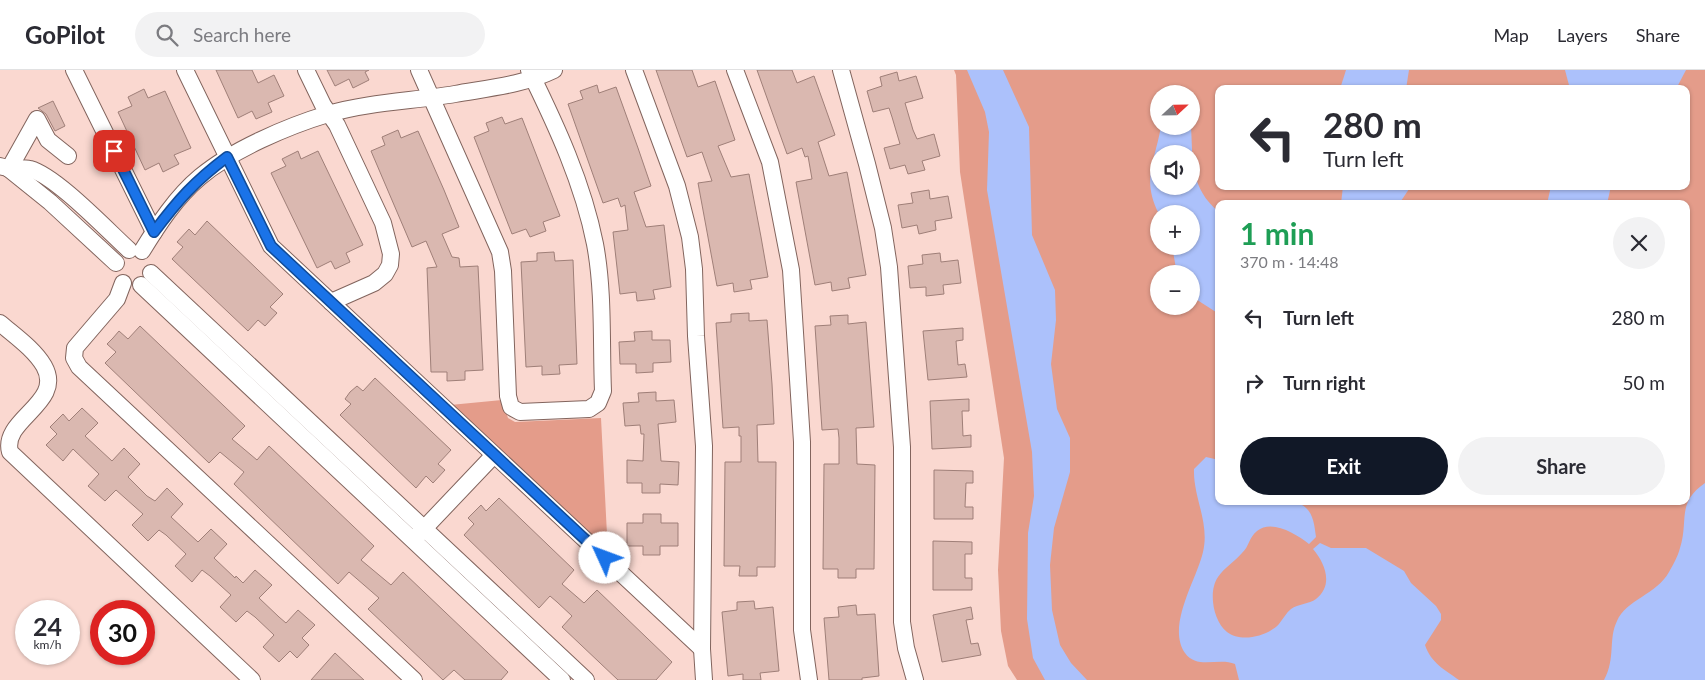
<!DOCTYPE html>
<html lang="en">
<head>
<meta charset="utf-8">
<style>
  :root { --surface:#fff; --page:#f2f2f3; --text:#2b2b33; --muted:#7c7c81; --line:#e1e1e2; --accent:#111827 }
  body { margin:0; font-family:Lato,sans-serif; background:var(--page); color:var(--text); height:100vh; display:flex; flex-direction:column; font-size:19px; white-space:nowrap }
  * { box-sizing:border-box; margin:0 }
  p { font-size:16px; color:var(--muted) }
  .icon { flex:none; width:28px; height:28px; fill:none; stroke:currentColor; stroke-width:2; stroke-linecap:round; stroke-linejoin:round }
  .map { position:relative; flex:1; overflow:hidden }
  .sheet { position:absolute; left:1215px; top:130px; width:475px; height:305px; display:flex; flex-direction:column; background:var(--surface); border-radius:10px; box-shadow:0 1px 4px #0004 }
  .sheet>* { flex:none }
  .hud { position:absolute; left:1215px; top:15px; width:475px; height:105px; border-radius:10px; box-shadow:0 1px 4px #0004; background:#fff; color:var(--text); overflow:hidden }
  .needle { width:32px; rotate:68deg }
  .tools { position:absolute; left:1150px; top:15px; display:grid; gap:10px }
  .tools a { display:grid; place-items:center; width:50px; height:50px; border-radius:50%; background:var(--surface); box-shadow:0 1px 4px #0004; font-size:25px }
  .speed { position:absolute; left:15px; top:530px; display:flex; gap:10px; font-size:25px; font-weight:700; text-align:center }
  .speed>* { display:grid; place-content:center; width:65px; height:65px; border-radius:50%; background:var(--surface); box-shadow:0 1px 4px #0004; line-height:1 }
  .speed small { font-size:12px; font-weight:400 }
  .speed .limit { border:8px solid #d22; background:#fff; color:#111 }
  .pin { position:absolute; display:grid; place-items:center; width:42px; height:42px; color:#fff; margin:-21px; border-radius:10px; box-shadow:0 2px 8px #0006 }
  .me { position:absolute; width:55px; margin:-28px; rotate:313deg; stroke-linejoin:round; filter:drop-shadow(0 0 4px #0008) }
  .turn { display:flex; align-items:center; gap:18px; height:105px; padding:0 25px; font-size:22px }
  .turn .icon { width:65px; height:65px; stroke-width:2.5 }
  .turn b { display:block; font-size:35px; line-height:42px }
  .round { display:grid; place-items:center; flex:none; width:52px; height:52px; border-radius:26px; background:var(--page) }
  .head { display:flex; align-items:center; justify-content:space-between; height:85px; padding:0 25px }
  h1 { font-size:30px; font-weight:700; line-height:38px; color:#1e9e55 }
  .action { display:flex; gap:10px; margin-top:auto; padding:10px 25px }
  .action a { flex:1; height:58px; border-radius:30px; background:var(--accent); color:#fff; font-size:20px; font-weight:700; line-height:58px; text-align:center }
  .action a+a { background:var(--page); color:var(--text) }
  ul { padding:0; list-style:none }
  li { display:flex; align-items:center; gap:15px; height:65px; padding:0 25px }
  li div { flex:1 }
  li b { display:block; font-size:19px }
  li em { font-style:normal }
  header { display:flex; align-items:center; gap:30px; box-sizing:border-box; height:70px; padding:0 25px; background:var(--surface); border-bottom:1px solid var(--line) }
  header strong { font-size:24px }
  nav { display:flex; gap:28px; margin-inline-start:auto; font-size:18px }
  .search { width:350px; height:45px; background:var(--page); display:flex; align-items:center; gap:12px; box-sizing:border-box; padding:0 18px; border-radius:28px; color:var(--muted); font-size:19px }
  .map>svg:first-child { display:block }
  .green { fill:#e49c8a; fill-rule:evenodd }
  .water { fill:#acc1fb; fill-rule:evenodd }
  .building { fill:#dab8b0; stroke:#9f7f78 }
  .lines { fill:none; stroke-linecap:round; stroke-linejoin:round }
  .minor-casing { stroke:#82645d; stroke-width:18 }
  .minor { stroke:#fff; stroke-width:16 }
  .route-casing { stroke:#114b97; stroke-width:12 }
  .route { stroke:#1a73e8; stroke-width:9 }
</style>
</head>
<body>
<header>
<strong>GoPilot</strong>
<div class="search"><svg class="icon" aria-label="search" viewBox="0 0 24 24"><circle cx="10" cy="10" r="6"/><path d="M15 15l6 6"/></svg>Search here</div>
<nav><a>Map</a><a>Layers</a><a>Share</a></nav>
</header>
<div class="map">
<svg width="1705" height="610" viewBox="0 0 1705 610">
  <rect width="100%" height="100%" fill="#fad8d0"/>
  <g class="green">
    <path d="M954,0h751v610h-688l-9,-14 -7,-35 -3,-61 6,-112 -44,-286 -4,-97zM1219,19h467v97h-467zM1159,24h32v32h-32zM1159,84h32v32h-32zM1219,134h467v297h-467zM1159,144h32v32h-32zM1159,204h32v32h-32z"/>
    <path d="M502,330l6,18 7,4 86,-4 7,136 -158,-149z"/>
  </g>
  <g class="water">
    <path d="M967,0h36l26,57 3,108 23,55 1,30 -5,44 6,45 13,29v34l-16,56 -4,37 2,45 8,35 11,18 16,17h-42l-12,-22 -6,-39 1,-86 6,-37 -2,-44 -45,-262 2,-58 -4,-20z"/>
    <path d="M1346,0h63l-3,19h-66z"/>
    <path d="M1565,0h121l-10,19h-106z"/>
    <path d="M1161,56h30c2,35 -1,62 28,86v102l-28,-18v-22h-14l-5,-28h19v-32h-32c-18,-35 -4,-52 2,-88zM1159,84h32v32h-32z"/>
    <path d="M1343,116h68l-12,18h-58z"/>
    <path d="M1551,116h60l-4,18h-60z"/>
    <path d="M1206,387l13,3v41l79,2c15,6 16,19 18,34l-7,7c-13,-10 -37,-25 -52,-13 -8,6 -8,16 -15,22 -8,9 -17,14 -24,24 -10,14 -5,44 9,55 14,11 41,4 52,-8 4,-5 7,-11 12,-15 7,-5 18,-5 25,-10 18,-14 9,-36 -3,-50l7,-6 11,5h35l38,23 7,12 25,23 5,8v6l-16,25c6,18 20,25 34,35h-220l-4,-16c-16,-7 -38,6 -50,-11 -19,-27 12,-74 18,-101 7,-29 -10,-55 -9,-83z"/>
    <path d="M1705,413v197h-101c12,-22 4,-41 13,-59 9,-21 40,-27 52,-49 4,-7 9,-16 11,-24 9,-28 -4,-45 25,-65z"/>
  </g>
  <g class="building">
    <path d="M216,0h36l6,13 16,-8 10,21 -16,7 4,9 -16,7 -4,-8 -14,7z"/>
    <path d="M327,0h42l-4,2 4,8 -16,8 -4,-9 -14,7z"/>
    <path d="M656,0h36l6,17 17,-6 20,59 -17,6 13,31 18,-3 12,63 7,40 -18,3 2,9 -18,3 -1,-9 -16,3 -19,-103 14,-2 -10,-29 -15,5z"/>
    <path d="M757,0h35l5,13 17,-7 21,59 -17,7 11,34 18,-4 12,63 7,40 -18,3 2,10 -18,3 -1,-9 -16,3 -19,-103 16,-3 -4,-23 -3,1 -3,-9 -15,6z"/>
    <path d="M897,2l2,9 17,-5 7,22 -18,5 8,27 4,9 17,-5 6,22 -18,5 3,9 -17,4 -3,-9 -15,4 -6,-21 16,-4 -8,-27 -3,-9 -16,4 -6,-21 15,-5 -2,-9z"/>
    <path d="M597,15l2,8 17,-6 22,61 13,38 -17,6 12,35 18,-2 7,62 -18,3 2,9 -18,2 -1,-9 -16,2 -7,-62 15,-2 -3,-25 -4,2 -3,-9 -15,5 -35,-99 15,-5 -3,-8z"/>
    <path d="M144,19l4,9 17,-7 26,57 -17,7 5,9 -16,8 -4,-9 -14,7 -27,-58 14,-6 -4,-9z"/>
    <path d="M53,31l12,25 -10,5 -9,-17 -8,-6z"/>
    <path d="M502,47l3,7 17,-6 38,98 -17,6 3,9 -16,6 -4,-8 -14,5 -38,-97 15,-6 -3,-8z"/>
    <path d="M398,60l3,8 17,-7 26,59 15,37 -17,7 10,23 7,1 1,9 18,-1 5,104 -18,1v9l-18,1v-9h-16l-4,-104 10,-1 -11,-26 -14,6 -41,-96 14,-6 -3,-8z"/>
    <path d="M298,81l3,8 17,-8 45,94 -17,8 4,9 -15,7 -4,-8 -14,7 -46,-95 15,-7 -4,-7z"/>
    <path d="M929,120l1,9 18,-3 4,22 -17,3 1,9 -17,4 -2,-9 -15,3 -4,-23 15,-2 -2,-10z"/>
    <path d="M207,151l76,73 -13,13 7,6 -12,13 -7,-6 -10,11 -76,-72 11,-12 -6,-5 12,-13 6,6z"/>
    <path d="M554,182l1,9 18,-1 4,104 -18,1 1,9 -18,1v-9l-16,1 -5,-105 16,-1v-8z"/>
    <path d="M940,183l1,9 17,-2 3,23 -18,2 1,9 -18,2v-9l-16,1 -2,-22 15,-2 -1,-9z"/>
    <path d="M749,243v8l18,-1 5,64 2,40 -17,1 1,37h18l-1,105h-18v9h-18l1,-10h-16l1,-104h16v-26h-2v-9l-16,1 -7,-105 15,-1v-8z"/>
    <path d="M848,245v9l18,-2 5,64 3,41 -18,1 1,36 18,1 -1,104h-18v9h-18v-9h-15l1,-105h15v-26l-1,-9 -16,1 -7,-104 16,-1 -1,-9z"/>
    <path d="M140,256l105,100 -13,13 25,21 12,-14 105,100 -13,14 30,25 12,-13 105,100 -7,8h-36l-11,-10 -11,10 -75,-71 11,-11 -30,-26 -11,12 -104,-100 10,-12 -24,-20 -11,11 -104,-100 11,-11 -9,-8 6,-6 6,-7 9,8z"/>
    <path d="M963,258v12l-7,1 2,24 7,-1 2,13 -39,3 -5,-49z"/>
    <path d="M652,261v9h18l1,22 -18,1v9l-17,1v-9h-16l-1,-22 16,-1 -1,-9z"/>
    <path d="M375,308l76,72 -13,14 7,6 -12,13 -7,-7 -10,12 -76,-73 11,-11 -6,-5 5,-7 7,-6 6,5z"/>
    <path d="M656,322v9l18,-1 2,22 -18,2 3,37 18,1 -1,23 -18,-1v9h-18v-10h-15v-23l16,1 1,-27h-3l-1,-9 -15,1 -2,-23 16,-1 -1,-9z"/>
    <path d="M969,329v12h-7l1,25 8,-1v12l-39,2 -2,-48z"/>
    <path d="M82,338l16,15 -13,13 27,25 12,-13 16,16 -12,13 19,19 8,5 12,-13 16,16 -12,13 27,25 13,-13 16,15 -13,14 21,20 1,-2 7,7 12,-13 17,15 -13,13 20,19 7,6 12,-13 17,15 -13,13 7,7 -12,13 -7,-7 -11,11 -16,-15 11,-12 -19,-18 -8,-6 -11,11 -16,-15 11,-12 -21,-19 -8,-6 -10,12 -17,-16 11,-12 -20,-19 -7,-5 -11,11 -16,-16 11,-11 -27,-24 -11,11 -17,-15 11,-12 -26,-25 -10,12 -17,-16 11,-11 -7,-7 13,-13 6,7z"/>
    <path d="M934,400l39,1v12h-7l-1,24h8v12h-39z"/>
    <path d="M499,428l75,72 -12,14 22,19 13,-13 75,72 -16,18h-38l-56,-53 10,-11 -15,-14 -7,-6 -11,12 -75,-73 10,-11 -6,-6 13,-13 5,6z"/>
    <path d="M643,444h18v9h17v23h-18v9h-17v-9h-16v-23h16z"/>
    <path d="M933,471l39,1v12h-7v24h7v12h-39z"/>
    <path d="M754,531l1,8 18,-2 6,64 -19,2 1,7h-18v-6l-15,2 -6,-64 15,-2v-8z"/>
    <path d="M856,535l1,10 18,-1 4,62 -17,2v2h-33l-5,-62 15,-1 -1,-10z"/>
    <path d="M971,537l2,12 -7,1 5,24 7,-1 3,12 -39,7 -9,-47z"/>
    <path d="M335,583l18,17 11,10h-53z"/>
  </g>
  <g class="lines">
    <g class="minor-casing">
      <g id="minor">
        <path d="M74,0l80,162"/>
        <path d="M185,0l86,176 431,403"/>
        <path d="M306,0l17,35 14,20 46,98 8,31 -1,11 -5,9 -11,9 -43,19"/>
        <path d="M419,0l81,182 3,19 5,125 3,11 9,5 69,-3 9,-6 5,-12c-2,-48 1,-99 -8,-147 -12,-61 -39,-119 -66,-174"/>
        <path d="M634,0l43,116 13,51 4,32 2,67 8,110 -2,203 2,31"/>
        <path d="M735,0l35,92 21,108 11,172v188l7,50"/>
        <path d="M841,0l26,94 16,64 6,39 13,180v175l4,26 9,32"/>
        <path d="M0,96c10,4 20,1 30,3 26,7 77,61 99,81"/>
        <path d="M9,99l41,33 66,61"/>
        <path d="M9,99l28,-50 11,21 20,16"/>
        <path d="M142,181c16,-26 34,-54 58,-74 32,-27 88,-51 128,-63 41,-12 86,-13 127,-20 34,-6 68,-9 99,-24"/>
        <path d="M151,203l435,407"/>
        <path d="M123,213l-6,16 -42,49 -1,10 5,9 335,313"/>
        <path d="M141,215l421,395"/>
        <path d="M0,253c15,13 34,26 44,43 21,37 -43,53 -34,86l242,228"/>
        <path d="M418,465l76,-80"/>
      </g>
    </g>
    <use href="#minor" class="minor"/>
  </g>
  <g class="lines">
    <g class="route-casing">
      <path id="route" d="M114,81l40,81c24,-32 41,-51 73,-75l44,89 334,312"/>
    </g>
    <use href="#route" class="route"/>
  </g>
</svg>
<div class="tools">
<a><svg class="needle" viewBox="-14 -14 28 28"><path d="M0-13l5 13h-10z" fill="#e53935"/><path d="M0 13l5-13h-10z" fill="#7c7c81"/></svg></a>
<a><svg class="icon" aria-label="sound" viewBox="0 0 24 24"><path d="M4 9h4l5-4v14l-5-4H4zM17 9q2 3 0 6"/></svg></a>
<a>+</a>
<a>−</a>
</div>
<div class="speed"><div>24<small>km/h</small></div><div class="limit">30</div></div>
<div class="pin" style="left:114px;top:81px;background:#d93025"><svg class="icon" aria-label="arrive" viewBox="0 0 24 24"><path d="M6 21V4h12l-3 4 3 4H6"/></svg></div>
<svg class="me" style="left:605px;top:488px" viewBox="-20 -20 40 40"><circle r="19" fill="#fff"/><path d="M0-13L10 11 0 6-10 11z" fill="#1a73e8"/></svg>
<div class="hud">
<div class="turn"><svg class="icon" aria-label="left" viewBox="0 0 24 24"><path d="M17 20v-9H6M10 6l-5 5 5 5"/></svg><div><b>280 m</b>Turn left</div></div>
</div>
<section class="sheet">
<div class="head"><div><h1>1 min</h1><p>370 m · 14:48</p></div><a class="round"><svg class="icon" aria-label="close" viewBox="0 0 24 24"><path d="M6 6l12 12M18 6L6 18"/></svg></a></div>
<ul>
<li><svg class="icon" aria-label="left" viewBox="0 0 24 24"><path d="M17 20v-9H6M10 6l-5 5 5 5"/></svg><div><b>Turn left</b></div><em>280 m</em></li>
<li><svg class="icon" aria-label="right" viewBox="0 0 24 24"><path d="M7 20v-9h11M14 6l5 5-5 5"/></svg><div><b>Turn right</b></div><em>50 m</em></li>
</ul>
<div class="action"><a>Exit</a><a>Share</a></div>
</section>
</div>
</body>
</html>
